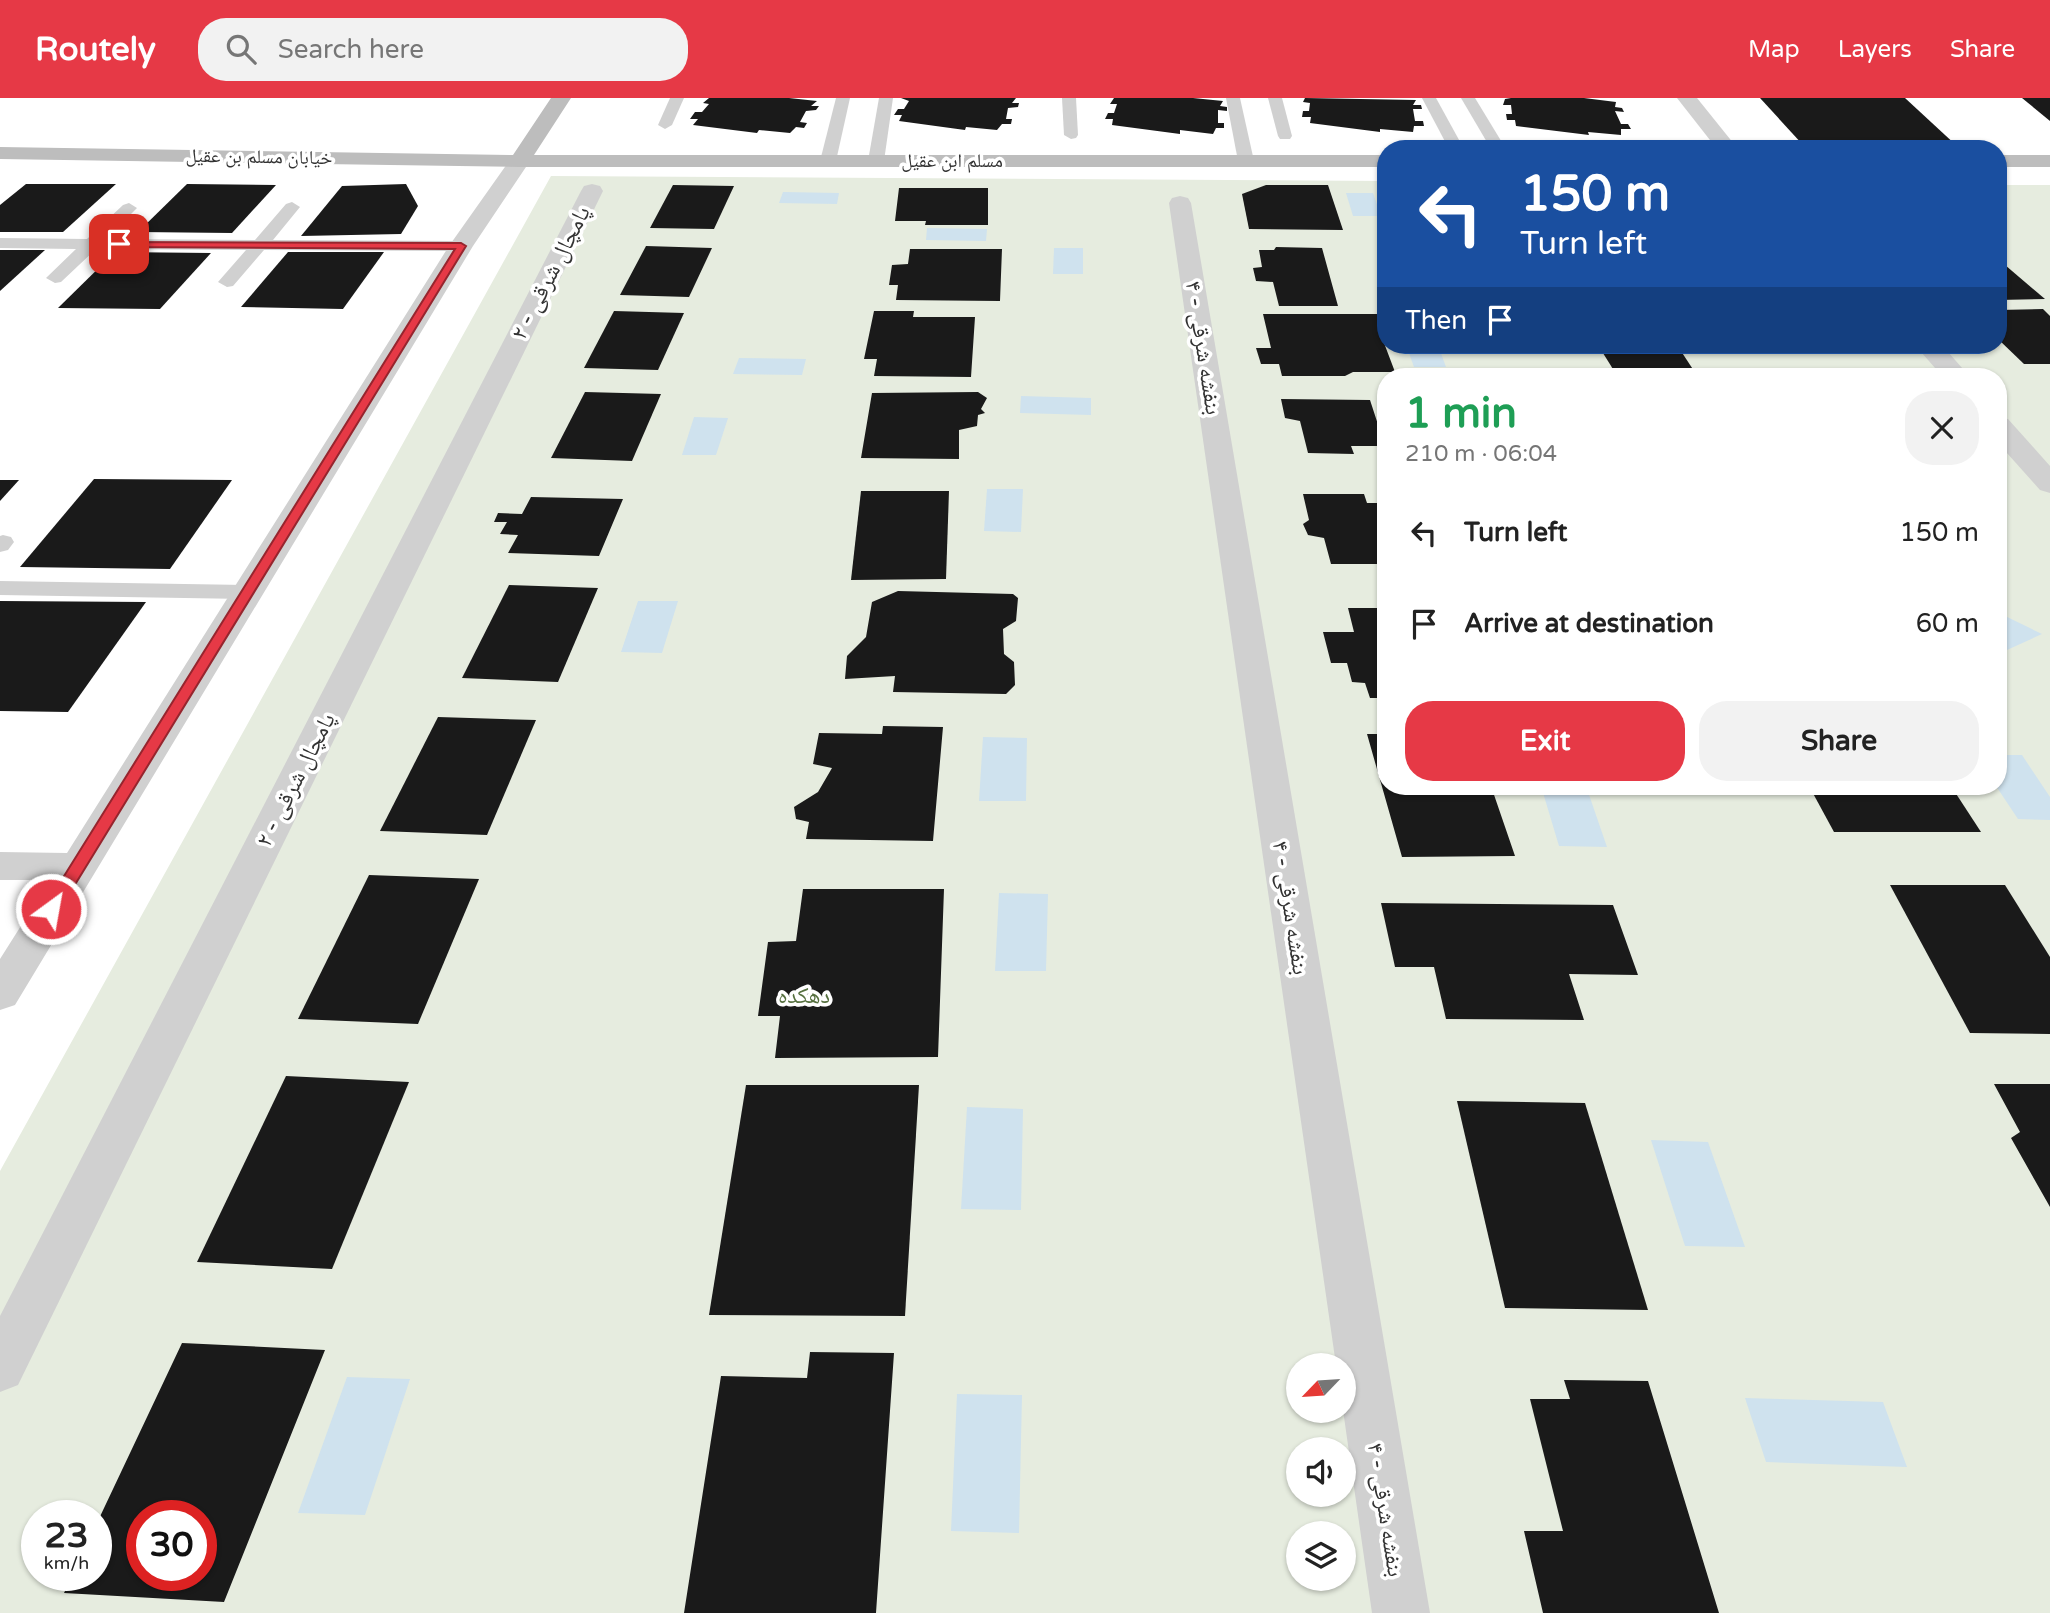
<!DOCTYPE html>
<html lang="en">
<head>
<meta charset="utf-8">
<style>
  :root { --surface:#fff; --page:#f2f2f2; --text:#222; --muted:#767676; --accent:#e63946 }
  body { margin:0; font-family:"Varela Round","Noto Naskh Arabic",sans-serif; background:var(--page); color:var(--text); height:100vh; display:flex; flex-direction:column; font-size:26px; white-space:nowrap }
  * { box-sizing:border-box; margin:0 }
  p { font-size:23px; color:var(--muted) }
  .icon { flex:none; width:38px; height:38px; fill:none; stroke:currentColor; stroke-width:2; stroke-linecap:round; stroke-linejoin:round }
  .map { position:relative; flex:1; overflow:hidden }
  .side { position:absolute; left:1377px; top:270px; width:630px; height:427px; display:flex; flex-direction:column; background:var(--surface); border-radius:28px; box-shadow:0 2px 5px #0004 }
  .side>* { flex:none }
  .top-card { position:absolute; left:1377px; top:42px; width:630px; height:214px; border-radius:28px; box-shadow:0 2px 5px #0004; background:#1a4fa0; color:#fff; overflow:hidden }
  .needle { width:46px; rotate:245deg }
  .fabs { position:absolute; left:1286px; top:1255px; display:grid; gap:14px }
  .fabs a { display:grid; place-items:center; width:70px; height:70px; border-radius:50%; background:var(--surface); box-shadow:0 2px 5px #0004; font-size:35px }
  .speed { position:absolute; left:21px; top:1402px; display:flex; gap:14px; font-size:35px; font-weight:700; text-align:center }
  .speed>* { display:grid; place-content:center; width:91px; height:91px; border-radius:50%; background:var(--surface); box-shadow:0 2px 5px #0004; line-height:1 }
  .speed small { font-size:18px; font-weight:400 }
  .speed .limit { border:10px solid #d22; background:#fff; color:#111 }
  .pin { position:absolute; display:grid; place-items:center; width:60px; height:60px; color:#fff; margin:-30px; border-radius:14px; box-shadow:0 4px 10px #0006 }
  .me { position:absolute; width:77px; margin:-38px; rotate:32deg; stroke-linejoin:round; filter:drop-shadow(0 0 5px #0008) }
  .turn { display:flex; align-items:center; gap:24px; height:147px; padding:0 28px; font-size:32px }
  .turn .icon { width:91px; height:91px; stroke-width:2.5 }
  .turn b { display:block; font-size:49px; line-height:60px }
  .then { display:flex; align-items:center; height:66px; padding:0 28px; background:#0003; gap:14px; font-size:26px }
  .round { display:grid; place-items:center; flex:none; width:74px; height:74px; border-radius:28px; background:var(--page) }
  .headline { display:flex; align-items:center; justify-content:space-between; height:119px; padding:0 28px }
  h1 { font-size:42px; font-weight:700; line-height:52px; color:#1e9e55 }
  .cta { display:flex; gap:14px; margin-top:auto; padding:14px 28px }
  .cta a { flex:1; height:80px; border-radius:28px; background:var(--accent); color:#fff; font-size:28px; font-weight:700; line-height:80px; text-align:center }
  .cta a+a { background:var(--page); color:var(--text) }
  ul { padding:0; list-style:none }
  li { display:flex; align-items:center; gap:21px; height:91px; padding:0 28px }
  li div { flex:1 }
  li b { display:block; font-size:26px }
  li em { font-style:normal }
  header { display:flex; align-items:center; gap:42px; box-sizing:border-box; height:98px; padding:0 35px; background:var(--accent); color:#fff }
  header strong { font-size:33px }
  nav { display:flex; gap:38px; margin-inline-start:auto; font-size:24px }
  .search { width:490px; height:63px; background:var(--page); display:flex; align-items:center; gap:18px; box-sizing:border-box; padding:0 24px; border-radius:28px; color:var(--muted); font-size:26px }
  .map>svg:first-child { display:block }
  .green { fill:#e6ecdf; fill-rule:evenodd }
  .water { fill:#cfe2ee }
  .building { fill:#1a1a1a; fill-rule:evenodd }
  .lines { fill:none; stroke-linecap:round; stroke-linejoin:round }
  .lane { fill:#d0d0d0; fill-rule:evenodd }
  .street { fill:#d0d0d0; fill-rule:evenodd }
  .secondary { fill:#bdbdbd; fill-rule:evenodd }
  .route { fill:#e63946; stroke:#96252e; stroke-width:2 }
  .labels { text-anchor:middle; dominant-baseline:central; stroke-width:7; stroke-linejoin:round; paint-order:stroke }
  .far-street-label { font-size:19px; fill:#333; stroke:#fff }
  .street-label { font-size:23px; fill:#333; stroke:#fff }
  .park-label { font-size:23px; fill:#56703f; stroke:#fff }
</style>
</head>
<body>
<header>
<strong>Routely</strong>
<div class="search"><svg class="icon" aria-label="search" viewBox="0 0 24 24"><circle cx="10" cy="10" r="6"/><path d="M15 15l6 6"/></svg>Search here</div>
<nav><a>Map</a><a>Layers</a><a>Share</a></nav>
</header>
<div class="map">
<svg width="2050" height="1515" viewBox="0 0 2050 1515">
  <rect width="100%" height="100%" fill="#fff"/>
  <path class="green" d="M551,78l835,5v164h612l1,-160h51v1428h-2050v-442zM1386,278h612v410h-612zM1298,1267h46v45h-46zM1298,1351h46v45h-46zM37,1418h59v59h-59zM142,1418h59v59h-59zM1298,1435h46v45h-46z"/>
  <g class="water">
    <path d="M783,94l56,1 -2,11 -58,-1z"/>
    <path d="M1346,95h27l8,23h-28z"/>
    <path d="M927,130l60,1 -1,12 -60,-1z"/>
    <path d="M1054,150h29v26h-30z"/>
    <path d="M1406,247h32l8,22h-32z"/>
    <path d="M739,260l67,1 -4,16 -69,-1z"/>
    <path d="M1021,298l70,2v17l-71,-2z"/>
    <path d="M694,319l34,1 -12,37h-34z"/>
    <path d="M987,391h36l-2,43 -37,-1z"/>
    <path d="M638,503h40l-16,52 -41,-1z"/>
    <path d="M1998,516l5,1 39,19 -35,16 -8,-2z"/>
    <path d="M983,639l44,1 -1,63h-47z"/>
    <path d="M1999,657h23l28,42v23l-32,-1 -22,-33h2z"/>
    <path d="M1541,688h45l21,61 -48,-1z"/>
    <path d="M999,795l49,1 -2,77h-51z"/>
    <path d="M967,1009l56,2 -2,101 -60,-1z"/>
    <path d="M1651,1042l57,2 37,105 -60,-1z"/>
    <path d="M347,1279l63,2 -45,136 -67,-2z"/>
    <path d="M957,1296l65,1 -3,138 -68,-2z"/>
    <path d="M1745,1300l138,4 24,65 -141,-5z"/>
  </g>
  <g class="building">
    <path d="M709,0h80l28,3 -6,5h8l-3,4 -10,1 -6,11 7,1 -3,5 -8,-1 -6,6 -31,-3 -2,3 -64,-8 5,-6h-8l5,-7h7l7,-8 -6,-1z"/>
    <path d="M901,0h115l-4,5h7l-1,4 -10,1 -2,11h6l-1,5h-9l-5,6 -31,-3 -1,3 -66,-9 3,-6h-8l4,-6h6l5,-8z"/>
    <path d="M1114,0h79l30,3 -3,5 7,1v4l-9,-1v13h6v5h-8l-3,6 -33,-4v4l-68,-9 1,-6h-8l3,-6h6l3,-9h-7z"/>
    <path d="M1305,0l111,2 -3,5h8l1,4h-9l2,12h8l1,5h-10l-1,6 -33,-3v3l-70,-9 1,-6h-9l1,-6h6l1,-8 -7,-1z"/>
    <path d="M1584,0l32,4 -1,5 7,1 2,4 -9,-1 6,13h7l3,5h-10v6l-33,-3 1,3 -73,-9 -1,-6h-8l-1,-6h6l-1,-9h-8l2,-6 6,-1z"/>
    <path d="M1760,0h145l53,49 -155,-2z"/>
    <path d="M2022,0h28v23z"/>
    <path d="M26,86h90l-53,48h-63v-27z"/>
    <path d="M187,86l89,1 -44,48 -94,-1z"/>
    <path d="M406,86l12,22 -17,28 -100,2 41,-50z"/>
    <path d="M673,87l61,1 -20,43 -64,-1z"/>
    <path d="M1266,87h62l15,45 -94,-1 -7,-35z"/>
    <path d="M899,90h89v37h-63l1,-4h-31z"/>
    <path d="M646,148l66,2 -23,49 -69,-2z"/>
    <path d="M1276,149l46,1 16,58h-59l-6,-24 -17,-1 -3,-13 9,-1 -3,-17h15z"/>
    <path d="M910,151h92l-2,52 -104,-1 2,-15h-9l3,-20 16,-1z"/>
    <path d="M0,152h45l-45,41z"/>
    <path d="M115,154l96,1 -51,56 -102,-1z"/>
    <path d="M288,154h96l-41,57 -102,-2z"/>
    <path d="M1998,161l47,40 -47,1z"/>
    <path d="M2043,211l7,7v48h-26l-26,-25v-29z"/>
    <path d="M614,213l70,2 -26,57 -74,-2z"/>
    <path d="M874,213h40l-1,6h62l-4,60 -97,-1 3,-17h-13z"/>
    <path d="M1263,216h123v13h-8l17,45h-42l-8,4h-63l-3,-12h-18l-5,-16h15z"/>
    <path d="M1598,247h79l19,29h-80z"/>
    <path d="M585,294l76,2 -29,67 -81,-3z"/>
    <path d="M978,294l9,6 -6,11 4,4 -7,2 -1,11 -18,4v29l-98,-1 11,-65z"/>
    <path d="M1281,301l89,1 15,46h-34l3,8 -46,-1 -8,-32 -15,-3z"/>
    <path d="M94,381l138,1 -62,89 -150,-2z"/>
    <path d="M0,382h19l-19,21z"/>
    <path d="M861,393h88l-3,88 -95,1z"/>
    <path d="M1303,396h61l3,9h19v61h-55l-7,-26 -16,-3 -5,-11 6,-4z"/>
    <path d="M531,399l92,2 -24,57 -91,-3 10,-18 -18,-1 7,-12h-13l4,-9 24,1z"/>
    <path d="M509,487l89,3 -40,94 -96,-4z"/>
    <path d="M898,493l115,3 5,4 -2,23 -13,8 1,25 10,8 1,23 -9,9 -113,-2 2,-16 -50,3 2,-23 19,-19 6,-35z"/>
    <path d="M0,503l146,1 -78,110 -68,-1z"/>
    <path d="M1348,510h38v90h-16l-5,-15 -13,-1 -5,-19h-16l-8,-31h31z"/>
    <path d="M438,619l98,3 -49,115 -107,-4z"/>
    <path d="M883,628l60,1 -10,114 -127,-2 3,-17 -13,-3 -2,-12 24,-15 14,-24 -19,-4 6,-31 63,1z"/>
    <path d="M1367,636h19v52h105l24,70 -113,1z"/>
    <path d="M1809,688h142l30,46h-147z"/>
    <path d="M369,777l110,4 -61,145 -120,-5z"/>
    <path d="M1890,787h115l45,72v77l-80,-1z"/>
    <path d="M803,791h141l-6,168 -163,1 5,-42h-22l10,-74 28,-1z"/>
    <path d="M1381,805l232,2 25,70 -69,-1 15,46 -138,-1 -12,-52h-39z"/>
    <path d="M286,978l123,6 -77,187 -135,-7z"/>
    <path d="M1994,986h56v123l-39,-69 9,-6z"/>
    <path d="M746,987h173l-14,231 -196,-1z"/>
    <path d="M1457,1003l128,2 63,207 -143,-2z"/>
    <path d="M182,1245l143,7 -101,252 -160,-9 9,-18h23v-50zM142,1418h59v59h-59z"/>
    <path d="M810,1254l84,1 -18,260h-192l37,-237 86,2z"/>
    <path d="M1564,1282l84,1 71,232h-176l-19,-82h39l-33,-132h40z"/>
  </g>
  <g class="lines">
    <g class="lane">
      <path d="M670,0h14l-12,27 -7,4 -7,-4z"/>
      <path d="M836,0h14l-14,63 -8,5 -8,-5z"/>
      <path d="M879,0h14l-9,63 -8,5 -8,-5z"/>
      <path d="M1062,0h14l2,37 -2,3 -5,1 -7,-4z"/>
      <path d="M1226,0h14l14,63 -3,3 -5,2 -8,-5z"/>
      <path d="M1268,0h14l10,38 -2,3h-10l-2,-3z"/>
      <path d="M1422,0h14l28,51h-15z"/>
      <path d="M1461,0h14l31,51h-15z"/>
      <path d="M292,104l8,5 -27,33 188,1 8,5 -8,5 -197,-1 -31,36 -6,1 -9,-5 28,-32 -150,-1 -35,33 -6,1 -9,-5 30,-29 -76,-1v-10l87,1 36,-34 6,-2 8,5 -31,31 149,1 31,-36z"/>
      <path d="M3,437l8,2 3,5 -6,8 -8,2v-16z"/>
      <path d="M0,483l246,4 8,2 4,5 -4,5 -8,2 -246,-4z"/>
    </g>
    <g class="street">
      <path d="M1677,0h20l41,51h-21z"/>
      <path d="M519,57l7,2 4,4 -57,85 -458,759 -15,5v-51l50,-79h-50v-28l67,1 382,-607 63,-89z"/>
      <path d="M592,86l8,2 3,5 -585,1194 -18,7v-76l581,-1125 3,-5z"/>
      <path d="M1180,98l8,2 3,5 239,1410h-58l-29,-203 1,-45h-8l-167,-1162 3,-5z"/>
      <path d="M1915,247h27l27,31h-27z"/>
      <path d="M1998,319l10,2 42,47v27l-10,-3 -42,-47z"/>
    </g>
    <g class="secondary">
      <path d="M551,0h20l-37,57h852v12h-867l-519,-8v-12l513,8z"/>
      <rect x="1998" y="57" width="52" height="12"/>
    </g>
  </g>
  <path class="route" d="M116,144l345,1 5,3 -409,668h-11l-3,-5 3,-4 409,-656 -336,-2 -3,-1z"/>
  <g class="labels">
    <g class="far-street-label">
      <text transform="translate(259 59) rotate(1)">خیابان مسلم بن عقیل</text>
      <text x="952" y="63">مسلم ابن عقیل</text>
    </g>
    <g class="street-label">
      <text transform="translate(551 175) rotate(-63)">پامچال شرقی - ۲</text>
      <text transform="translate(1203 250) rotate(81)">بنفشه شرقی - ۴</text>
      <text transform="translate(296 682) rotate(-63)">پامچال شرقی - ۲</text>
      <text transform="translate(1290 810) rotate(81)">بنفشه شرقی - ۴</text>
      <text transform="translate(1385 1412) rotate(81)">بنفشه شرقی - ۴</text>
    </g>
    <g class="park-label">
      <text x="804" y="898">دهکده</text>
    </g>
  </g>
</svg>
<div class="fabs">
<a><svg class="needle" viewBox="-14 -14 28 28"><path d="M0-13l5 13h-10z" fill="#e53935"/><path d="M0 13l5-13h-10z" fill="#767676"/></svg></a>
<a><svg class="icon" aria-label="sound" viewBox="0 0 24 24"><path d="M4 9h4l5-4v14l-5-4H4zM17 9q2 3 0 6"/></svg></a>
<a><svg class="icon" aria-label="layers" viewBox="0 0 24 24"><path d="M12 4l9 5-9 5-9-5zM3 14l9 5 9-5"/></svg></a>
</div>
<div class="speed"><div>23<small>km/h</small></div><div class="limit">30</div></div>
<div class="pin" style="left:119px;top:146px;background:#d93025"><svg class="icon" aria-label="arrive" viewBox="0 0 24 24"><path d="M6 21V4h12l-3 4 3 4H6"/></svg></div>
<svg class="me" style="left:51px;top:811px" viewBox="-20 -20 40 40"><circle r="17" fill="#e63946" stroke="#fff" stroke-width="3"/><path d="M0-11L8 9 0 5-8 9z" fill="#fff"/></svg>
<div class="top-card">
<div class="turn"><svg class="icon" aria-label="left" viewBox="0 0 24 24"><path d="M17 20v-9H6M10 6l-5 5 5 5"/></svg><div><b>150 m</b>Turn left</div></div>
<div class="then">Then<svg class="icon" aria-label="arrive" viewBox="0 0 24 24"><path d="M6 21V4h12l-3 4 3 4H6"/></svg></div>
</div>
<section class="side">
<div class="headline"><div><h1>1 min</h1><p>210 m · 06:04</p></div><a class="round"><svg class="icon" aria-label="close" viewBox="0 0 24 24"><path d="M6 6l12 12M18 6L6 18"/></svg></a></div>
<ul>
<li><svg class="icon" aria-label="left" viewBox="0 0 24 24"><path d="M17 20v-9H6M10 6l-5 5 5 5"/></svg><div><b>Turn left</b></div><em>150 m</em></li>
<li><svg class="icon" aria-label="arrive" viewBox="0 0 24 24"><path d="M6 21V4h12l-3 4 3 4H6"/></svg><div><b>Arrive at destination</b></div><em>60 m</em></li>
</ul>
<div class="cta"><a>Exit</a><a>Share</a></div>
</section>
</div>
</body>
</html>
